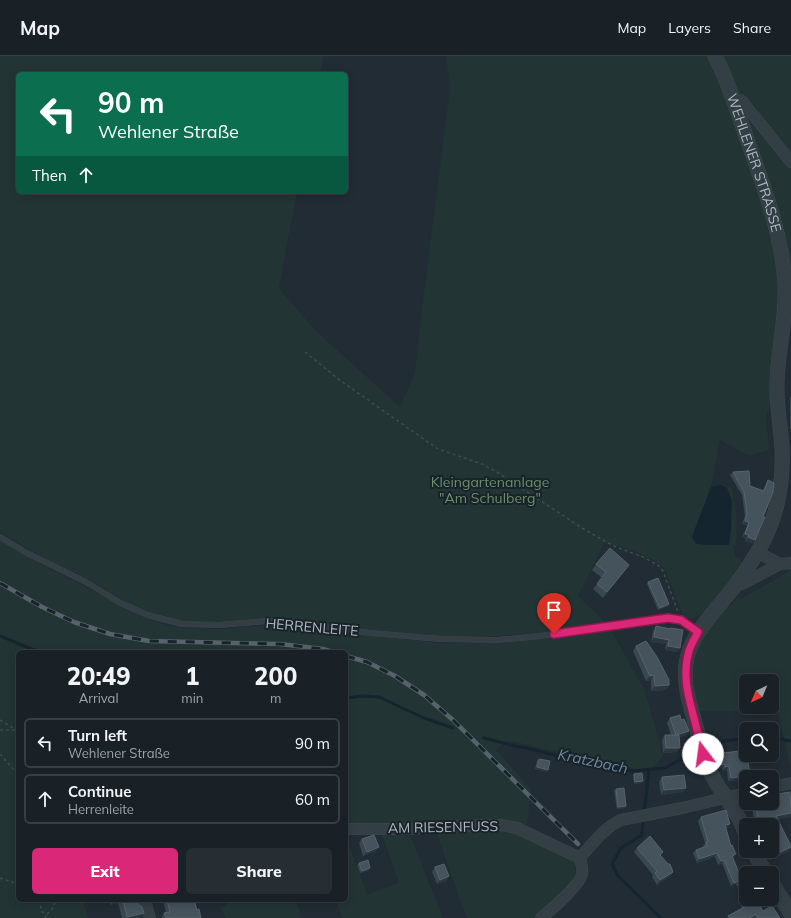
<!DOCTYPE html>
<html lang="en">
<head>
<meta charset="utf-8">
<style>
  :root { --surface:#192127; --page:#262e33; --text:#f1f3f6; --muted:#9fa3a7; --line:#373e44; --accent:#db2777 }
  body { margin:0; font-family:Mulish,sans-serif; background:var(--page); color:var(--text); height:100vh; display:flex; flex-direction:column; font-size:15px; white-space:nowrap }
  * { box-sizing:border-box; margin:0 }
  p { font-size:13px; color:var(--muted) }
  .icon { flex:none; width:22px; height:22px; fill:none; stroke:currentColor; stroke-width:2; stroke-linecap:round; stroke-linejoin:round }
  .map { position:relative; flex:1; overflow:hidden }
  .panel { position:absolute; left:16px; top:594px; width:332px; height:252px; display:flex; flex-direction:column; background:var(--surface); border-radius:6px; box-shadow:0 2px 10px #0003,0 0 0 1px var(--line) }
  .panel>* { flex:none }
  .hud { position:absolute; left:16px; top:16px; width:332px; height:122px; border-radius:6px; box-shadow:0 2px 10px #0003,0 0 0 1px var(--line); background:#0b6e4f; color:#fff; overflow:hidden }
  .needle { width:26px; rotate:224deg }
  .fabs { position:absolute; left:739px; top:618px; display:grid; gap:8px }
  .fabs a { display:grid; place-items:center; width:40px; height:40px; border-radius:6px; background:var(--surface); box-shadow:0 2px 10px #0003,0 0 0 1px var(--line); font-size:20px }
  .pin { position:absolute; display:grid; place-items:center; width:34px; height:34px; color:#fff; margin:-41px -17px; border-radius:50% 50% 50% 0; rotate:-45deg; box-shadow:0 0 4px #0007 }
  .pin .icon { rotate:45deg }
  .me { position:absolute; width:44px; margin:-22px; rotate:345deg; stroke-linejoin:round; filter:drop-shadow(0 0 3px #0008) }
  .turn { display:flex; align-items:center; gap:14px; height:84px; padding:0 16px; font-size:18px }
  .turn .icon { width:52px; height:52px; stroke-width:2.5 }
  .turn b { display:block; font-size:28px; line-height:34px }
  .then { display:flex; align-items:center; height:38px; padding:0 16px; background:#0003; gap:8px; font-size:15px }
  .eta { display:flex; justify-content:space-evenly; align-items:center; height:68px; text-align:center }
  .eta b { font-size:24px; font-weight:800; line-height:28px }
  .cta { display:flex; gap:8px; margin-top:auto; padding:8px 16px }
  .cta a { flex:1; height:46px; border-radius:6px; background:var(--accent); color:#fff; font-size:16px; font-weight:800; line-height:46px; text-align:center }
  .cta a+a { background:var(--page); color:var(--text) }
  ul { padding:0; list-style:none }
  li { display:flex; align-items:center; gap:12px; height:50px; margin:0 8px 6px; padding:0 8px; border:2px solid var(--line); border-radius:6px }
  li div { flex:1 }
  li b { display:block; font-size:15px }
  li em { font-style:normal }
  header { display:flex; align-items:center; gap:24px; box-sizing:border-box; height:56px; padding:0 20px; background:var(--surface); border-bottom:1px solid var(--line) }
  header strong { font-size:19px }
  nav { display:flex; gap:22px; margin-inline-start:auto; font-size:14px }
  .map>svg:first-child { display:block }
  .green { fill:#223534; fill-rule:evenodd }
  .water { fill:#152530 }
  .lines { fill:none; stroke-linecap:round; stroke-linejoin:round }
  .stream { stroke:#152530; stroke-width:3 }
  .service-casing { stroke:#3d474e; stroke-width:6 }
  .minor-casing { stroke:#3d474e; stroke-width:12 }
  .tertiary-casing { stroke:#3d474e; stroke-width:15 }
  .path { stroke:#3b4e4c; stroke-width:1.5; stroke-dasharray:3 3; stroke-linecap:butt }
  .service { stroke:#343e45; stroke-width:5.5 }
  .minor { stroke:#343e45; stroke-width:11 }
  .tertiary { stroke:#343e45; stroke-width:14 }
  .rail-casing { stroke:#56636c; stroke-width:4.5 }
  .rail { stroke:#192329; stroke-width:3; stroke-dasharray:9; stroke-linecap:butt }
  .wall { fill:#394751 }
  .shaded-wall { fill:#2a3740 }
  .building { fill:#45535d; stroke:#56636d }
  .route-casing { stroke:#8e194d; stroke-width:10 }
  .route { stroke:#db2777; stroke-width:7 }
  .labels { text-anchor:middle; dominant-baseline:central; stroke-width:4; stroke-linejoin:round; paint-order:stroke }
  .street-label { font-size:14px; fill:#aeb9c2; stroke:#192329 }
  .park-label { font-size:14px; fill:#68906a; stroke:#192329 }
  .water-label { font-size:15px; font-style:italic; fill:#69899f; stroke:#192329 }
</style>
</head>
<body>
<header>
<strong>Map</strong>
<nav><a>Map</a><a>Layers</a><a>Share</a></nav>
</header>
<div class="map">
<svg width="791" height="862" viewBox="0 0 791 862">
  <rect width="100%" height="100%" fill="#212c34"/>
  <g class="green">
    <path d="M0,0h324l-4,18h-302v118h279l-18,96 36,42 85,77 15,-34 4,-40 31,-245 -4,-32h264l55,146 15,83 -7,118 -5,7 -2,7 3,33 -20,6 -29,-16 -9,47 -19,49 40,-35 -5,-13 4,-1c6,21 6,37 5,59h-2l1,11 6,1 1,8 -35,45 -13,7 -7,1 -4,-3 -18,-47c-16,-15 -40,-21 -61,-26l-13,27 -13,26 28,27 -66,10 -44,3 -29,1 -28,-1 -68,-6 -79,-10 -25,-1 -50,4 -36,-2 -18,-4 -17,-5 -27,-14 -32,-20 -39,-18 -48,-28z"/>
    <path d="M719,0h72v102l-25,-32 -11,-21 -15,-11 -9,-10z"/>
    <path d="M745,56l6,10 40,47v136z"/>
    <path d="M0,484l44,26 40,20 61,32 14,5 22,5 38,1 49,-4 172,18c19,0 39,1 58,-1 38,-2 76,-8 113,-12l34,61 18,65 -13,16 -135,-30 -10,-1 -9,9 35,39 -4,39 -63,-5 -118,2v-173h-328v248h65l5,18h-88z"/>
    <path d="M789,511h2v202l-13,-57 -80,-1c-2,-11 -5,-26 -5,-37 1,-35 22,-55 46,-77l2,2 47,-27zM746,625h26v26h-26z"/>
    <path d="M514,774l60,31 2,11 -1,7 -10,12 -30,27h-68l-31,-86z"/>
    <path d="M381,776h28l34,86h-101l-6,-18h10v-65l21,60 32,-13z"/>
    <path d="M234,844h62l6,18h-76l-5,-10z"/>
  </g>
  <path class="water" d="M721,429l6,3 5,13 -1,28 -2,16h-21l-12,-1 -4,-7 19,-50z"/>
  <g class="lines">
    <g class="stream">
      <path d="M0,580l29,12 12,4"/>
      <path d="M346,642l16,-2 17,1 45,21 29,10"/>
      <path d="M484,682l31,8 12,2 35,9 43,7 26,7 34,-3 32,-18"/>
      <path d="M772,683h8l11,2"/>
      <path d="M709,690c11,-5 24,-7 37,-7"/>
      <path d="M644,757l5,-43"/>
      <path d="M643,763l-1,16 -21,13 -9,16 6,12 43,42"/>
    </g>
    <g class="service-casing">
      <path id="service" d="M0,481l27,16 59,29 33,20 28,13 35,9 37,1 48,-4 24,2 80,10 69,6 56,1 44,-4 128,-18 13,2 17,11"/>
    </g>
    <g class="minor-casing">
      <g id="minor">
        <path d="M733,42l9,3 49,61"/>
        <path d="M757,496l23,12"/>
        <path d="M735,530l9,-3 36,-19 11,-1"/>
        <path d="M772,731l19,-4"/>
        <path d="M346,773h57l82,-4h16l16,3 63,30"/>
        <path d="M145,844l5,18"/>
        <path d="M541,862c9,-7 40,-34 41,-44 1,-4 -1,-12 -2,-16 12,-14 24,-30 41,-38l61,-12 64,-15"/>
      </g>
    </g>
    <g class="tertiary-casing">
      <g id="tertiary">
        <path id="s1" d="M715,0c14,27 23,57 33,86 16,46 34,92 37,141 2,33 -7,66 -8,99 -1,22 4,45 5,67 1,26 -2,53 -12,77 -8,21 -23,44 -36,61 -18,24 -44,46 -48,77 -3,22 5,44 11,66 3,13 6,27 12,39 7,17 20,31 28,46 4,6 6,13 9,20"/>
        <path d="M753,795l13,22"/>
        <path d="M772,827l19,31"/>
      </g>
    </g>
    <g class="path">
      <path d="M305,296l36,29 97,68 44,15 15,8 85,56 19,11 15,8 27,10 16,9 4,5 15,41"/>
      <path d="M0,664l18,11"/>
      <path d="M0,674h15"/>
      <path d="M0,698l14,16 4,9"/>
      <path d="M0,822l18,6"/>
      <path d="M38,844l1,1 3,11 5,2 5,-5 4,-9"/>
      <path d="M45,862l2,-4"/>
    </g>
    <use href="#service" class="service"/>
    <use href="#minor" class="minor"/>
    <use href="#tertiary" class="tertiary"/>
    <g class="rail-casing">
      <g id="rail">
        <path d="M0,527l42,24 32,15 36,12 39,7 131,3 43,5 10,3"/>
        <path d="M346,600l21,6 28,14 29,19 29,25 125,124"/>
      </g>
    </g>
    <use href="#rail" class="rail"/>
  </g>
  <g class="wall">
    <path d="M791,340v33h-1v-31z"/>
    <path d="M733,416l17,14 13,4 5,-10 -16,63 -7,-2 1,-3 -4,-1 5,-11 -5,-2 3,-8 -3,-21 -12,-20z"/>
    <path d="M596,508l33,1 -26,33 -10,-9 9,-11 -10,-8z"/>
    <path d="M648,526l21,22 -1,2 -10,4 -11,-26z"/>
    <path d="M656,570l14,3 1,-1 9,20 -3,4 -12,-2 1,-6 -15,-2 2,-11z"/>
    <path d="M636,590l33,39 -3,5 -15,1v-11l-5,1 -13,-30z"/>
    <path d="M670,662l11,2 8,11 -3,4 -7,2 -2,15 -14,1 -1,-13 3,-5h6l-4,-12z"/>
    <path d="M715,694l9,3 26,22 -1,2h-3v2l-18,2 -1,-11 -4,1 -1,-3h-4l-5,-10v-4z"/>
    <path d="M539,703l9,11 -2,2 -11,-3 2,-8z"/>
    <path d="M634,718l8,9 -8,1 -1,-8z"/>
    <path d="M662,721l24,11 -3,4 -22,3 -2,-13z"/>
    <path d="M616,733l10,17 -1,2 -8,1 -3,-18z"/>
    <path d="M751,747h21l19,14 -13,2 11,32 -20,9 -4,-9h7v-26h-15l-3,-6z"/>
    <path d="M701,761l27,10 -2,1 8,30h-1l6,15 7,6v20h10l7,12 17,7h-53l1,-2 14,-8 -1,-1 3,-4 2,-1 -10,-18 -5,2 -9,-23 -4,2 -3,-8 -18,6 -4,-10 3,-3 7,-3v-1l2,-3 -7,-22z"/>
    <path d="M362,783l14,12 -13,5 -4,-13z"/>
    <path d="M637,792l26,4 -3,3 13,17 -3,4 -13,9 -5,-8 1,-2 -19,-23z"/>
    <path d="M359,807l10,7 -9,3 -3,-8z"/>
    <path d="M435,811l14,9 -3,5 -9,3 -5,-12z"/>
    <path d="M109,844h29l2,18h-18l-4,-15 -7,2z"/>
    <path d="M163,844h31l3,10 4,8h-39v-1l2,-4h2z"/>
  </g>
  <g class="shaded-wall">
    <path d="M745,465l4,1 -2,4 -5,-2z"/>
    <path d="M745,478l4,1 -3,3 -4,-1z"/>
    <path d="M748,481l7,3 -3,3 -7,-2z"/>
    <path d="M629,509l-3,5 -23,28 4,-6z"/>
    <path d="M669,548l-1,2 -10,4 2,-2z"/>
    <path d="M654,581l15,3 -3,4 -15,-2z"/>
    <path d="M668,590l12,2 -3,4 -12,-2z"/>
    <path d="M654,619l-3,5 -5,1 4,-5z"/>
    <path d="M669,629l-3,5 -15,1 4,-5z"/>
    <path d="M689,675l-3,4 -13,4 3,-4z"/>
    <path d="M666,692h14l-3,4 -14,1z"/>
    <path d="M725,708l-3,4h-4l3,-3z"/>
    <path d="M729,710l-2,4 -4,1 2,-4z"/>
    <path d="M537,711l11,3 -2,2 -11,-3z"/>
    <path d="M750,719l-1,2h-3v2l-18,2 3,-3z"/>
    <path d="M643,725l-1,2 -8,1 1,-2z"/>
    <path d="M686,732l-3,4 -22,3 3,-5z"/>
    <path d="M626,750l-1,2 -8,1 1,-2z"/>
    <path d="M791,757v4l-18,3 3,-4z"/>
    <path d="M730,768l-2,3 -6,2 3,-4z"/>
    <path d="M379,791l-3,4 -13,5 4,-4z"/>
    <path d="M791,791l-2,4 -20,9 3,-4z"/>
    <path d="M717,797l-2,4 -18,6 2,-4z"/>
    <path d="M724,804l-2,3 -4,2 3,-4z"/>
    <path d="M370,812l-1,2 -9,3 2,-2z"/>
    <path d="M673,816l-3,4 -13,9 3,-5z"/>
    <path d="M449,820l-3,5 -9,3 3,-4z"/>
    <path d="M739,825l-3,3 -5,2 3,-3z"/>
    <path d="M114,844h6l-2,3 -7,2z"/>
    <path d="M144,857l-4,5h-13v-1z"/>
    <path d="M756,858l-2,4h-4z"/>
  </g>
  <g class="building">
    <path d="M749,415l1,15 14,5 4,-11 6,3 -1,9 -10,25h2l-1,2 -9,21 -7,-3 1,-2 -4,-1 4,-12 -4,-1 2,-8 -3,-21 -11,-20z"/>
    <path d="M610,492l19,17 -22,27 -10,-8 9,-12 -10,-8z"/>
    <path d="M658,522l11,26 -9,4 -12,-26z"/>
    <path d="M656,570l15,3v-1l12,2 -3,18 -12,-2 1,-6 -15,-3z"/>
    <path d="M646,585l11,16 12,23v5l-14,1 -1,-11 -4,1 -14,-30z"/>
    <path d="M680,659l1,5 3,-1 5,12 -13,4 -6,-17z"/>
    <path d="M762,668v5h-9l-1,-4z"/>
    <path d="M665,679h14l1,13h-14z"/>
    <path d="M723,693l1,4 22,-3v5h1l3,20 -19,3 -2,-12 -4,1v-3l-4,1 -5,-11 -1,-4z"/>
    <path d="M539,703l11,2 -2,9 -11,-3z"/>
    <path d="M642,717l1,8 -8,1 -1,-8z"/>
    <path d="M684,719l2,13 -22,2 -2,-13z"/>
    <path d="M624,732l2,18 -8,1 -2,-18z"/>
    <path d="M790,736l1,21 -15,3 15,30v1l-19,9 -2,-5h2v-26h-15l4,-2 -4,-9 -2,-11h17v-8z"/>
    <path d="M726,754l4,14 -5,1 6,21 1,-1 4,9 -4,2 7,17 3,-2 4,8v15l-7,-13 -5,2 -10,-23 -3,1 -4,-8 -18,6 -3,-9 11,-4 -1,-4h2l-7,-25z"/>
    <path d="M374,779l5,12 -12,5 -5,-13z"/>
    <path d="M650,780l13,16 -3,3 8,9h2l3,8 -13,8 -5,-7 2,-2 -20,-23z"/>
    <path d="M368,804l2,8 -8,3 -3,-8z"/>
    <path d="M444,808l5,12 -9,4 -5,-13z"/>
    <path d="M751,843h5l7,12 9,-5 8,12h-22l-2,-4 -6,4h-21h1l-2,-2 18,-10 -2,-3z"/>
    <path d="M123,844h15l1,5 3,2 2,6 -17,4z"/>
    <path d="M167,844h27l3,10 2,-1 2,9h-35l-2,-5 6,-1z"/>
  </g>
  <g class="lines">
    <g class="route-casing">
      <path id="route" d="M554,578l114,-16 13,2 17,12c-3,6 -7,12 -9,19 -7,23 -1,45 5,67 3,12 6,24 9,36"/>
    </g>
    <use href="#route" class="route"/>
  </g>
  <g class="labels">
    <g class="street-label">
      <text stroke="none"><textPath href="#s1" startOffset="114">WEHLENER STRASSE</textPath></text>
      <text transform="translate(312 571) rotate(5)">HERRENLEITE</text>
      <text transform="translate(443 771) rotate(-1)">AM RIESENFUSS</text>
    </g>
    <g class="park-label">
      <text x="490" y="426">Kleingartenanlage<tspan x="490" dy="16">"Am Schulberg"</tspan></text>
    </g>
    <g class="water-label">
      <text transform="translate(593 705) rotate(12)">Kratzbach</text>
    </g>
  </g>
</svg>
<div class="fabs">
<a><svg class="needle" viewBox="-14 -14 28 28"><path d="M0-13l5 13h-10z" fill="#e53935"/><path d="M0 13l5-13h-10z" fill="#9fa3a7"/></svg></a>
<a><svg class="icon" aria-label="search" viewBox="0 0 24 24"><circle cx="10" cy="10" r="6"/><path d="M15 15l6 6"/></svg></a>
<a><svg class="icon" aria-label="layers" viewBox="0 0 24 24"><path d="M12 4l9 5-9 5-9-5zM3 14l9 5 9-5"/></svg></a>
<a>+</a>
<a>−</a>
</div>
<div class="pin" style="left:554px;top:578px;background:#d93025"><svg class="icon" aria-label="arrive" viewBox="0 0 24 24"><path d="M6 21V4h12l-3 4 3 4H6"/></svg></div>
<svg class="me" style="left:703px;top:698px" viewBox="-20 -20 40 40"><circle r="19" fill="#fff"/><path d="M0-13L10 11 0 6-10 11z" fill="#db2777"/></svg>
<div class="hud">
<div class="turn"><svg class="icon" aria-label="left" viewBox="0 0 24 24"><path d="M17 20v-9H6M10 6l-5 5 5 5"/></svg><div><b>90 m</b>Wehlener Straße</div></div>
<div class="then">Then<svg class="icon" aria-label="ahead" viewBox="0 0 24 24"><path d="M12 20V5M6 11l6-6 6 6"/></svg></div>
</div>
<section class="panel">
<div class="eta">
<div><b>20:49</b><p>Arrival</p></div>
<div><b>1</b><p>min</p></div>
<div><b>200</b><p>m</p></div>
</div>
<ul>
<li><svg class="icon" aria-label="left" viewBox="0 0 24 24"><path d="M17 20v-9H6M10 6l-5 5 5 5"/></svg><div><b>Turn left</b><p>Wehlener Straße</p></div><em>90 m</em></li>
<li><svg class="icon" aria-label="ahead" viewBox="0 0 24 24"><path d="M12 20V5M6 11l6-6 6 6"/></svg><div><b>Continue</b><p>Herrenleite</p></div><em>60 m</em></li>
</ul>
<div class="cta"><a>Exit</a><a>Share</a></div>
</section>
</div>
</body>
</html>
